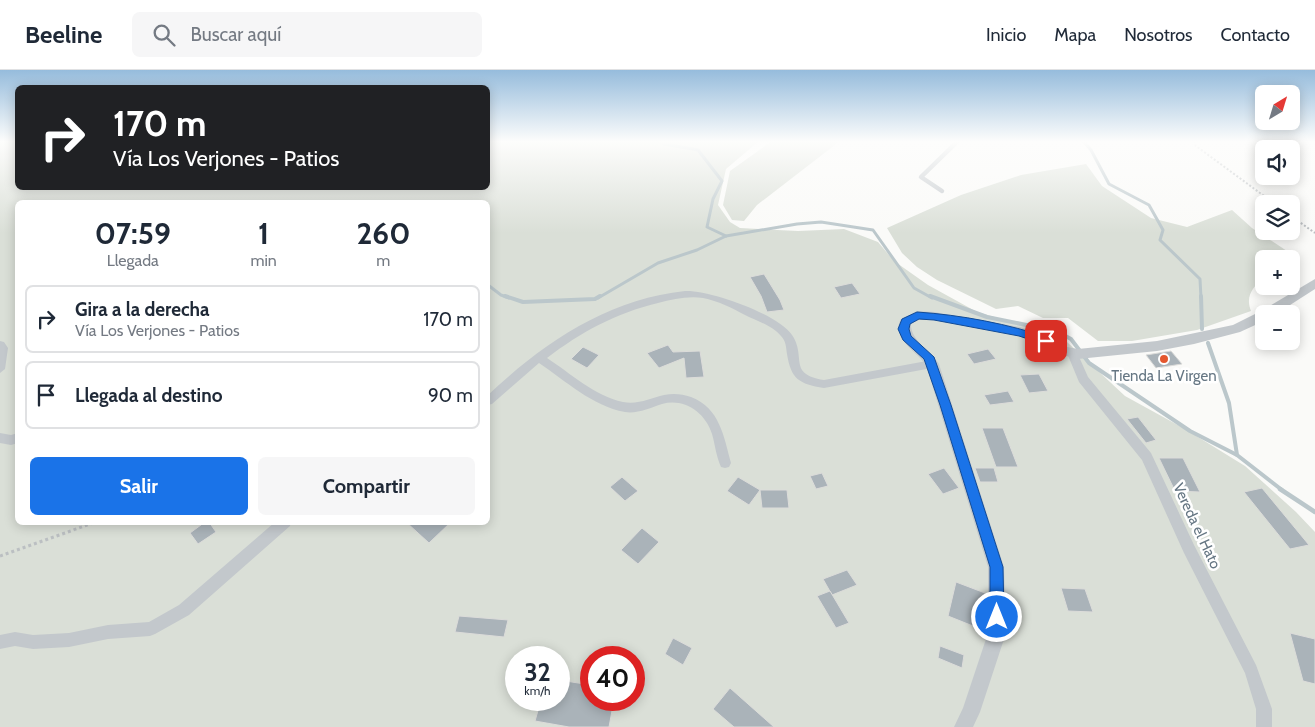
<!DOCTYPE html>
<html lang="es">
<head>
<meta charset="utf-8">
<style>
  :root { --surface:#fff; --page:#f6f6f7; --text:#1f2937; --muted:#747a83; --line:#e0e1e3; --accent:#1a73e8 }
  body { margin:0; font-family:Cabin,sans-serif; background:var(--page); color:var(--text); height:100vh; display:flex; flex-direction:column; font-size:19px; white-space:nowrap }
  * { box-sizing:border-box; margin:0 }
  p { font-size:16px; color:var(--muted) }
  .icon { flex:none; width:28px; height:28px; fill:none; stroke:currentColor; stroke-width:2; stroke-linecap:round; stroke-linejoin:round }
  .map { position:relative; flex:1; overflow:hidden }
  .sheet { position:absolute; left:15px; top:130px; width:475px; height:325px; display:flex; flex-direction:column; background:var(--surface); border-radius:8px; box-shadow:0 2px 12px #0003 }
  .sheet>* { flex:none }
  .hud { position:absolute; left:15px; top:15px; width:475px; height:105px; border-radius:8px; box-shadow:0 2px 12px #0003; background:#202124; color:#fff; overflow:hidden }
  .needle { width:32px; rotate:38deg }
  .tools { position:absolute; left:1255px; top:15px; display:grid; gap:10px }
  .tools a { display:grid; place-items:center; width:45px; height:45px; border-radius:8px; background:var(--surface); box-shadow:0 2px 12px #0003; font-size:25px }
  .speed { position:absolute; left:505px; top:576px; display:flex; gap:10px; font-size:25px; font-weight:700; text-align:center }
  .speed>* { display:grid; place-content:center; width:65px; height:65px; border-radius:50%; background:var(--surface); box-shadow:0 2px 12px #0003; line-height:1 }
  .speed small { font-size:12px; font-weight:400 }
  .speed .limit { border:8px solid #d22; background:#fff; color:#111 }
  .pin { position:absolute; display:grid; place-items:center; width:42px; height:42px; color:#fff; margin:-21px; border-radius:10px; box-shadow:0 2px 8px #0006 }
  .me { position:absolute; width:55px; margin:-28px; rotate:0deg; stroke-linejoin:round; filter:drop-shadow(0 0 4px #0008) }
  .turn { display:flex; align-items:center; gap:18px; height:105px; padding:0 15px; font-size:22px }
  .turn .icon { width:65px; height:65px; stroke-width:2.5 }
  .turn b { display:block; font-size:35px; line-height:42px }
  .eta { display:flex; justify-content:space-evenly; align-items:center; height:85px; text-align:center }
  .eta b { font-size:30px; font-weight:700; line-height:35px }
  .primary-button { display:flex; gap:10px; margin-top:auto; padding:10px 15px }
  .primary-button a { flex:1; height:58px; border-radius:8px; background:var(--accent); color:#fff; font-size:20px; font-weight:700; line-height:58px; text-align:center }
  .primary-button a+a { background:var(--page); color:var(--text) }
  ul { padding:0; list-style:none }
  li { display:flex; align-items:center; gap:15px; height:68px; margin:0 10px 8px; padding:0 5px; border:2px solid var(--line); border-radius:8px }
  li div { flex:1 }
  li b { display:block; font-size:19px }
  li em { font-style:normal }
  header { display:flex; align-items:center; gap:30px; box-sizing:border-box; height:70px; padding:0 25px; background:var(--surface); border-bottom:1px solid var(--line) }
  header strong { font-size:24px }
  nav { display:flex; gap:28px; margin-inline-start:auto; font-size:18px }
  .search { width:350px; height:45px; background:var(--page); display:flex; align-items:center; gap:12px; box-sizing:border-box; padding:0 18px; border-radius:8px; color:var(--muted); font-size:19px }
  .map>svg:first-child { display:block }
  .green { fill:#dadfd7; fill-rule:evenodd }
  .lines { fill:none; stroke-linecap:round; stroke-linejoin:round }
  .stream-far2 { stroke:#bbc7cb; stroke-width:3 }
  .stream-far1 { stroke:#bbc7cb; stroke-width:4 }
  .stream { stroke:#bbc7cb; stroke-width:4.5 }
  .building { fill:#aab3b9; stroke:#dcdcda }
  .path-far1 { stroke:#bbbfc2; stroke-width:2; stroke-dasharray:2 2; stroke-linecap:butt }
  .path { stroke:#bbbfc2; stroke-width:3; stroke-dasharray:3 3; stroke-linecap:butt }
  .service { stroke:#c3c8cc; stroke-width:4.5 }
  .minor { fill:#c3c8cc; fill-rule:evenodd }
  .tertiary { fill:#c3c8cc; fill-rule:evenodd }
  .route { fill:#1a73e8; stroke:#114b97 }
  .poi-dot { fill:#e4572e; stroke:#fff; stroke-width:2 }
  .labels { text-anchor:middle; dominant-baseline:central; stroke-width:5; stroke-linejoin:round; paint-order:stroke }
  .poi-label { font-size:15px; fill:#657683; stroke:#fff }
  .street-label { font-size:15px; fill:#657683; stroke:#fff }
</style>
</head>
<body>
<header>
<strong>Beeline</strong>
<div class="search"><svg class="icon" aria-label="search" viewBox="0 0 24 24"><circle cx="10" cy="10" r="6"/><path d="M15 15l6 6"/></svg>Buscar aquí</div>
<nav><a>Inicio</a><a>Mapa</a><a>Nosotros</a><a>Contacto</a></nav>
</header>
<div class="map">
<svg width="1315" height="657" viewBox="0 0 1315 657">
  <rect width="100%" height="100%" fill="#fafaf8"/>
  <g class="green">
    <path d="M0,71h17l1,47h470v-47h271l-33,28 -8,36 12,17 10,6 58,3 46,-2 34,13 16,19 34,24 49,27 56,16 34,14 58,54 60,33 60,37 51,46 19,20v195h-1315zM18,132h470v320h-470zM516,588h43v42h-43zM591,588h43v42h-43z"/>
    <path d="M772,71h68l-83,64 -13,16 -12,-1 -9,-15 7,-34z"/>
    <path d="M1086,94l16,22 49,32 36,9 45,-17 20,18 38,25 -6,6h-20v18c-11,10 -19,19 -13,34l-54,19 -65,11h-34l-30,-23h-25l-25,-12 -22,3 -59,-29 -20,-13 -15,-14 -15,-25 74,-33 60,-20z"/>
  </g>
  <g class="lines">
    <g class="stream-far2">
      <path d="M659,71l5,3 34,6 24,31 -9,18 -6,28 19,9"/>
      <path d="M1083,71l8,9 18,34 40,21 14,25 -3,10 40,39 1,19"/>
      <path d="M488,215l13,10 8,3"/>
      <path d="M598,228l60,-35 39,-13 29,-14 71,-12 24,-2 52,8 41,58 18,10"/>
    </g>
    <g class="stream-far1">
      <path d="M505,226l18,6 72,-3 5,-3"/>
      <path d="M930,226l57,21 69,14 15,8 18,24 101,68 47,24"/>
      <path d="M1201,226l1,33"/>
      <path d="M1208,273l21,60 8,52 45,35"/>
    </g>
    <path class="stream" d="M1280,419l35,23"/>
  </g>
  <g class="building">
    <path d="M764,204l16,26 4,10 -17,2 -6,-16 -11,-19z"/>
    <path d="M852,213l8,11 -19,4 -7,-11z"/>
    <path d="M668,275l5,7 27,-1 4,26 -18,1 -2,-20 -25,10 -12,-15z"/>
    <path d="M583,277l16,8 -12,13 -16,-9z"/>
    <path d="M988,279l8,10 -22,5 -7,-10z"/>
    <path d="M1171,281l11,13 -26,4 -10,-13z"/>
    <path d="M1039,304l9,17 -19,2 -9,-18z"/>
    <path d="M1008,321l6,11 -24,3 -6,-10z"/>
    <path d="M1138,347l18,23 -10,3 -19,-24z"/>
    <path d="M982,358h21l15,39h-22z"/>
    <path d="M1159,388h24l17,34 -25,-1z"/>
    <path d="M944,398l15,20 -16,6 -15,-20z"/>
    <path d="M975,398h19l4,14h-18z"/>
    <path d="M822,403l6,13 -12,3 -6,-13z"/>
    <path d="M622,407l16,14 -13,10 -15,-14z"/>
    <path d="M738,407l22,13 -11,15 -22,-14z"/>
    <path d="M1262,418l47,57 -19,4 -46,-57z"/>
    <path d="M760,420h27l2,18h-27z"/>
    <path d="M205,452h4l7,10 -18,12 -8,-11z"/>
    <path d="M406,452h45l-22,21z"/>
    <path d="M642,458l17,14 -21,22 -17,-14z"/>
    <path d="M847,500l10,15 -25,10 -9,-16z"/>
    <path d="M956,512l29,11 -7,35 -30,-12z"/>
    <path d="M1061,518l24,1 8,23 -25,-1z"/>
    <path d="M830,521l19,32 -13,5 -19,-32z"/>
    <path d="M459,546l49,4 -4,17 -49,-5z"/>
    <path d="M1290,563l25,6v45l-12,-3z"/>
    <path d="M673,568l19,10 -9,17 -18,-11z"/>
    <path d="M940,576l24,9 -2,13 -24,-10z"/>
    <path d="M559,610l32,5v15h23l-5,27h-40l-34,-6 6,-21h18z"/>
    <path d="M730,618l44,39h-40l-21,-18z"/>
  </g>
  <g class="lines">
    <g class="path-far1">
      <path d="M1193,71l3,5 79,58"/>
      <path d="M1291,146l24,17"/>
    </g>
    <path class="path" d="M0,486l96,-34"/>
    <path class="service" d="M942,121l-21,-14 37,-36"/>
    <g class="minor">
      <path d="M685,221c25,-1 93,23 107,44 15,22 -5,39 32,45l108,-20 5,4 -5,4 -108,20c-25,-4 -33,-9 -37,-34 -1,-7 -1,-13 -6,-18 -8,-10 -24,-15 -36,-21 -13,-7 -27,-14 -42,-17 -15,-2 -30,1 -45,5 -42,10 -77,29 -111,55 23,15 48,38 76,44 15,3 28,-4 41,-7 10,-2 18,-1 27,2 29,11 33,40 40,66l-2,4 -4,1 -4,-1c-5,-11 -6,-23 -9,-33 -7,-22 -28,-36 -50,-30 -12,4 -25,10 -37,8 -33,-6 -59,-31 -86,-49l-47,41 -4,1v-10c55,-52 120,-96 197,-104z"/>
      <path d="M0,271l4,1 4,6 -3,21 -5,4z"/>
      <path d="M1072,279l4,1 12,27 63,76 43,92 62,120 16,44v18h-16v-18l-11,-36 -61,-120 -42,-93 -63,-78 -12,-29z"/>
      <path d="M0,363l11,2 7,-2v10l-7,2 -11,-2z"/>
      <path d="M275,452h16l-1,4 -101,89 -34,19 -5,2 -42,3 -39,8 -36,2 -18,-3 -15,3v-14l15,-3 18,3 36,-2 39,-8 41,-3 30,-17z"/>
    </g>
    <path class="tertiary" d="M1315,209v10l-39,25h-12v7l-24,11 -46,12 -37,7 -79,8 -19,-5 -18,-10 -22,-8 -85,-16h-15l-8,4c-1,16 20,27 28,40l65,203 2,66 -26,79 -7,15h-19l9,-19 25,-75v-66l-62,-202c-9,-14 -36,-27 -25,-46l16,-8 17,1 86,15 31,11 16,9 11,2 79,-8 76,-16 28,-14z"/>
  </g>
  <linearGradient id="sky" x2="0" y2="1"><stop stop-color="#96bcdc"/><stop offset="0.44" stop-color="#fdfdfc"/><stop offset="1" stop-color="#fdfdfc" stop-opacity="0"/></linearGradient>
  <rect width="1315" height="163" fill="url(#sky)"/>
  <path class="route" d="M917,242c45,3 91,12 133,26l1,3 -5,4 -27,-9 -85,-16 -15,-1 -9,5 -1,5 2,7 23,21 17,48 52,162 1,50 -2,4 -5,2 -5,-2 -2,-4v-50l-50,-162 -16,-46 -21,-19 -5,-11 4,-10z"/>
  <circle class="poi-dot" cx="1164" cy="289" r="5"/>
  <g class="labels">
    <g class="poi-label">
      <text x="1164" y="306">Tienda La Virgen</text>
    </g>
    <g class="street-label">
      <text transform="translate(1197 456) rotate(65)">Vereda el Hato</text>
    </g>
  </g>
</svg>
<div class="tools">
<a><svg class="needle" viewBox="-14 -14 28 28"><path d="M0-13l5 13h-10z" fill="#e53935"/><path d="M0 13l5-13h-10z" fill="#747a83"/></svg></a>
<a><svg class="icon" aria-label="sound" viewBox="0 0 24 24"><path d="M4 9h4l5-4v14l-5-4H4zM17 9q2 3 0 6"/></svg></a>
<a><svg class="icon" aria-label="layers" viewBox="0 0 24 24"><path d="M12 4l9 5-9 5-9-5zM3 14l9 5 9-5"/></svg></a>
<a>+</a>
<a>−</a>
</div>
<div class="speed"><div>32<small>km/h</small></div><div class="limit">40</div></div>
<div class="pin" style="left:1046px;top:271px;background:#d93025"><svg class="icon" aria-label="arrive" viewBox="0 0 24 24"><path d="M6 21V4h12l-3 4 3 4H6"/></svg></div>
<svg class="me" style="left:997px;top:547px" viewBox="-20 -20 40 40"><circle r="17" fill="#1a73e8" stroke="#fff" stroke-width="3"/><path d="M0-11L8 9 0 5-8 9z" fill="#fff"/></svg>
<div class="hud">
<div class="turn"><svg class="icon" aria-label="right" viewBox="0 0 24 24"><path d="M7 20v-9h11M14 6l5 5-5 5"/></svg><div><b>170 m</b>Vía Los Verjones - Patios</div></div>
</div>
<section class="sheet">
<div class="eta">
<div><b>07:59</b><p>Llegada</p></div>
<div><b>1</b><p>min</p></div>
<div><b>260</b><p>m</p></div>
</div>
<ul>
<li><svg class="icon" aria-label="right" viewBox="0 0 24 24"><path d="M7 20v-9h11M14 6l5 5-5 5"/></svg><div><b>Gira a la derecha</b><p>Vía Los Verjones - Patios</p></div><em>170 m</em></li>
<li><svg class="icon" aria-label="arrive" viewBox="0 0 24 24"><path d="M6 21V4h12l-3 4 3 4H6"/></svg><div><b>Llegada al destino</b></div><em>90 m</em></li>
</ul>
<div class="primary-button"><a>Salir</a><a>Compartir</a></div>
</section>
</div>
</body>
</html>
